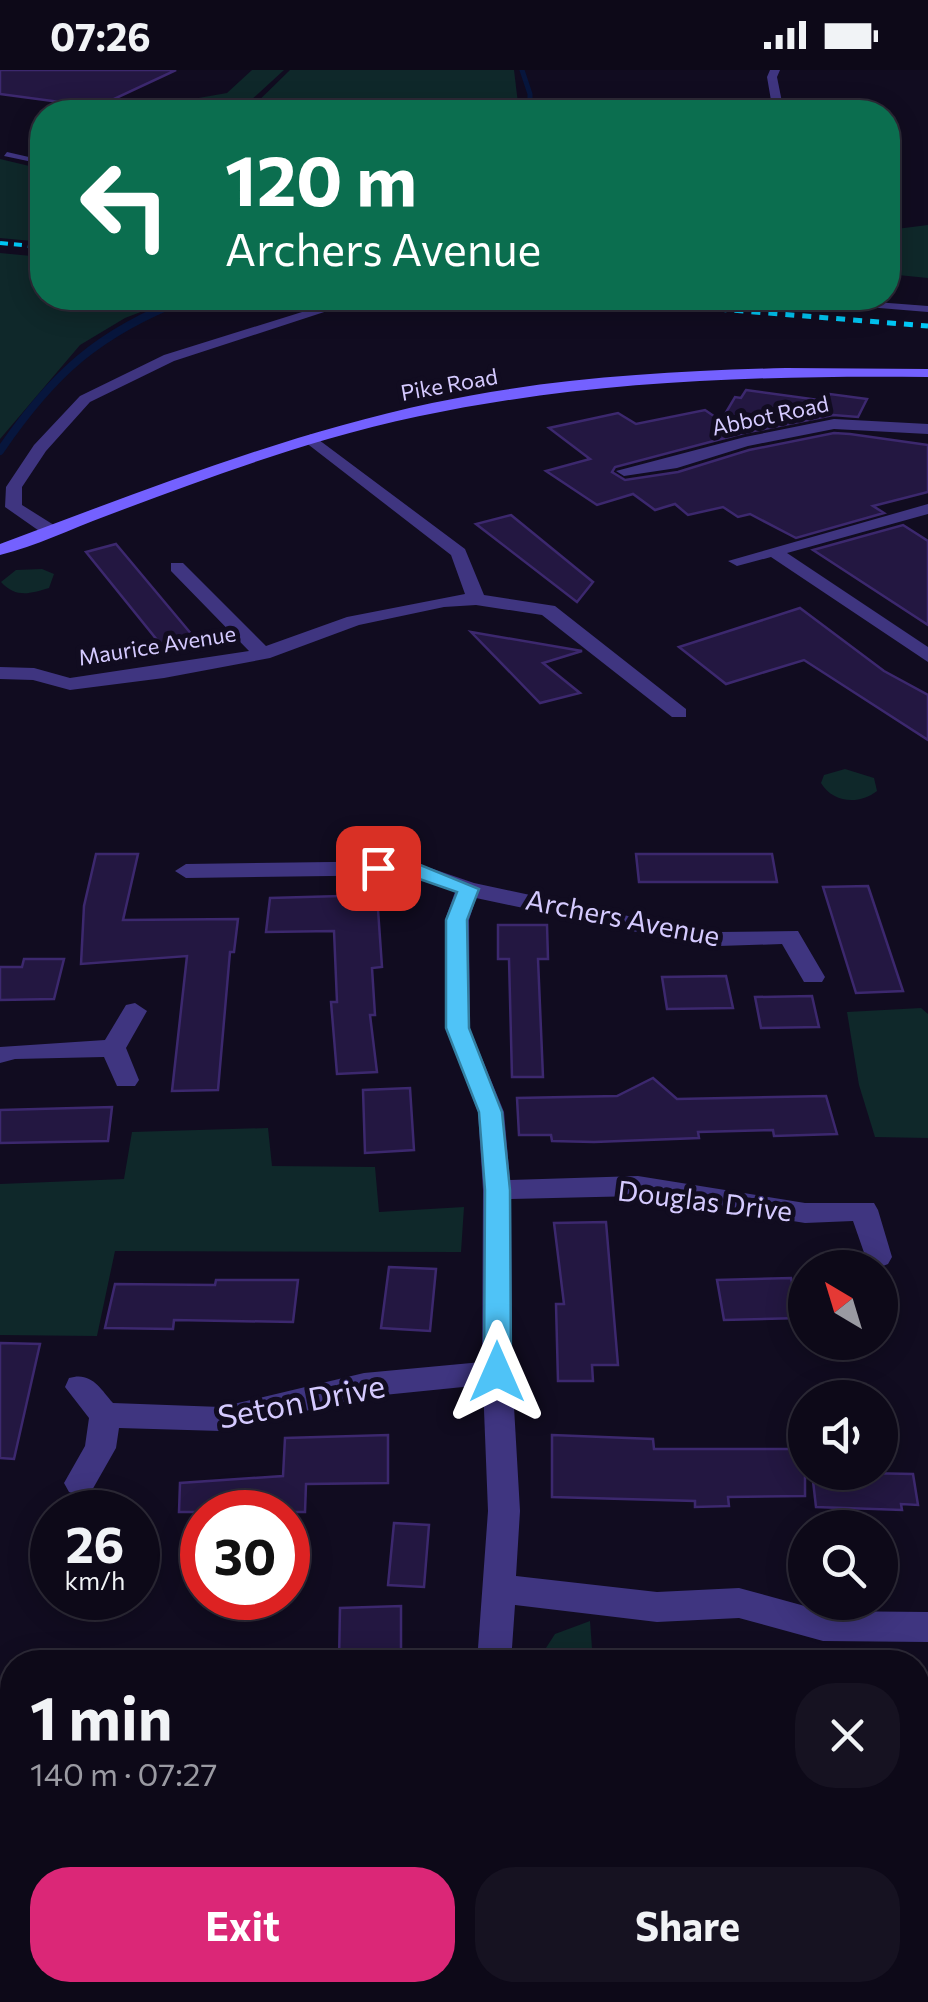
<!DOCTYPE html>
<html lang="en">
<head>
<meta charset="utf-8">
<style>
  :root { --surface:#0d0918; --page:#161221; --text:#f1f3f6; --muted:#9a9aa2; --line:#2d2a37; --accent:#db2777 }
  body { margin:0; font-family:Commissioner,sans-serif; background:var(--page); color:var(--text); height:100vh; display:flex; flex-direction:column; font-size:38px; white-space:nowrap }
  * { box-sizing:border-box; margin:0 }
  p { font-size:32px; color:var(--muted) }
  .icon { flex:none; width:55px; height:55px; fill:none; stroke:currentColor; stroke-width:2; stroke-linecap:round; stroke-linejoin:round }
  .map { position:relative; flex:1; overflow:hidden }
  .side { position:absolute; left:0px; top:1580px; width:930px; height:352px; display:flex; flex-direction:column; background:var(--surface); border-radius:40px 40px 0 0; box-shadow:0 5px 25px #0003,0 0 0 2px var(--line) }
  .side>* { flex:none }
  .top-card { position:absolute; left:30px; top:30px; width:870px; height:210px; border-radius:40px; box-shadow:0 5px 25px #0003,0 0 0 2px var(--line); background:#0b6e4f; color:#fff; overflow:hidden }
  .needle { width:65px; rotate:322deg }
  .controls { position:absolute; left:788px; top:1180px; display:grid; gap:20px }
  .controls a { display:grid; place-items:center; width:110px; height:110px; border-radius:50%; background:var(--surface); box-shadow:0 5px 25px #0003,0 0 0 2px var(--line); font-size:50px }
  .speed { position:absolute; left:30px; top:1420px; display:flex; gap:20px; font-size:50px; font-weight:700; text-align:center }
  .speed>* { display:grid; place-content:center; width:130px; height:130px; border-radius:50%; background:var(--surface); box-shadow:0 5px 25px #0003,0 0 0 2px var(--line); line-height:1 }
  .speed small { font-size:25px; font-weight:400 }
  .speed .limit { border:15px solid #d22; background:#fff; color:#111 }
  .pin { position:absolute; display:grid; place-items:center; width:85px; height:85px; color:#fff; margin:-42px; border-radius:20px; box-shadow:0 5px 15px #0006 }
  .me { position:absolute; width:110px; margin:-55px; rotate:0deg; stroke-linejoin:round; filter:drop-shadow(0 0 8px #0008) }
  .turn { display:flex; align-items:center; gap:35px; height:210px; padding:0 30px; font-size:45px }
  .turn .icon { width:130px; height:130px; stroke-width:2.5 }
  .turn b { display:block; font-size:70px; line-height:85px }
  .round { display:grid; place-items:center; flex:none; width:105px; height:105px; border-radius:40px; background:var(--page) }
  .summary { display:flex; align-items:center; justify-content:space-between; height:170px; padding:0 30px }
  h1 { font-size:60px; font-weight:700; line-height:75px }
  .cta { display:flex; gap:20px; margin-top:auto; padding:20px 30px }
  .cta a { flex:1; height:115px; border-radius:40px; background:var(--accent); color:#fff; font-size:40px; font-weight:700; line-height:115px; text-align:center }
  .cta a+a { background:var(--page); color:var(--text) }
  .status { display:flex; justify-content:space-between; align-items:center; height:70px; padding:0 50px; background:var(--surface); direction:ltr }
  .status svg { height:28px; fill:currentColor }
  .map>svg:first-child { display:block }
  .green { fill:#0f282a }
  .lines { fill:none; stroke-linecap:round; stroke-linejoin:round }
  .stream-far1 { stroke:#07163d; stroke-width:5 }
  .stream { stroke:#07163d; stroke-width:8 }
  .building { fill:#231741; stroke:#3c286e; stroke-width:2.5 }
  .lane { fill:#3f3580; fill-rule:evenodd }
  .street { fill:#3f3580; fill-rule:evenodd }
  .secondary { fill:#7461ff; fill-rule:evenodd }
  .rail-far1 { stroke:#00c7f5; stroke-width:4; stroke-dasharray:8 6; stroke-linecap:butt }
  .rail { stroke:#00c7f5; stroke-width:5; stroke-dasharray:9 8; stroke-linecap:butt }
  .route { fill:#4fc3f7; stroke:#337fa1; stroke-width:2.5 }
  .labels { text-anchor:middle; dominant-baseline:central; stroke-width:10; stroke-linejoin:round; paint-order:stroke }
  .far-street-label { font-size:22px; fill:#d5caff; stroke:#110c20 }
  .street-label { font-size:28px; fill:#d5caff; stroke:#110c20 }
  .near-street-label { font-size:32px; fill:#d5caff; stroke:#110c20 }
</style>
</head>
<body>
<div class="status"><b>07:26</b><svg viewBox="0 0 49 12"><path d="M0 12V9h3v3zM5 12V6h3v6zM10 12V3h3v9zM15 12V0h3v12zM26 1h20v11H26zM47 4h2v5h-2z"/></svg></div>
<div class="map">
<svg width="928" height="1932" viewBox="0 0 928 1932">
  <rect width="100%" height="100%" fill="#110c20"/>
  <g class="green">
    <path d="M252,0h32l-46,42h-119l108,-19z"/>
    <path d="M290,0h224l5,42h-272z"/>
    <path d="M0,89l42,10v73l-42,-4z"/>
    <path d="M928,155v53l-40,-4v-44z"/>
    <path d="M0,183l42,4v41h135l-52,20 -45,27 -80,94z"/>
    <path d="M42,499l12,5 -5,14c-20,6 -33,10 -48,-6l15,-12z"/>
    <path d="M845,699l29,9 3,13c-18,14 -44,12 -56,-8l3,-8z"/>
    <path d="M921,938l7,6v124l-53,-1 -16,-52 -12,-73z"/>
    <path d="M268,1058l4,38 103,1 4,45 85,-5 -3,45 -346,-1 -18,85 -97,-1v-151l124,-5 8,-47z"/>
    <path d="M590,1551l3,41h-56l18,-28z"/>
    <path d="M0,1727l12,3v190h271l10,12h-293z"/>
    <path d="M928,1878v51l-85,-9h75v-41z"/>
    <path d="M411,1920h384l-3,12h-372z"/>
  </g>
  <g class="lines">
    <path class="stream-far1" d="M522,0l8,24v18"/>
    <path class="stream" d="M0,381c53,-78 99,-119 188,-153"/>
  </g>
  <g class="building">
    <path d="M0,0h176l-79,37 -97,-13z"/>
    <path d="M746,320l80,11 4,-7 37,5 -9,18 -25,-2 -89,18 -129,34 -3,5 13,8 53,-8 71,-22 85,-17 16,1 78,11v47l-55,14 11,7 -88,25 -46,-24 -12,3 -15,-10 -35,8 -13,-11 -20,6 -22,-16 -36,11 -51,-34 44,-12 -41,-31 69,-15 18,11 69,-14 16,11 14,-24 6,1z"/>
    <path d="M511,445l82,67 -16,20 -101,-78z"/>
    <path d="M903,455l25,16v84l-115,-75z"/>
    <path d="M116,474l82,98 -32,9 -80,-99z"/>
    <path d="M800,538l84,63 44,24v45l-124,-80 -78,24 -47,-37z"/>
    <path d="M471,562l111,19 -39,12 37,30 -40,10z"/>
    <path d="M96,784h42l-15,66 115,-1 -4,33h-4l-12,138 -46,1 15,-135 -106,8 3,-58z"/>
    <path d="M636,784h136l5,28h-138z"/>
    <path d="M868,816l35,105 -47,2 -33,-106z"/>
    <path d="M377,825l5,72 -10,1 3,47h-5l7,57 -40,2 -6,-72h6l-3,-71 -68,1 4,-34z"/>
    <path d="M498,855h49l1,34h-10l5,118h-31l-3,-118h-11z"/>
    <path d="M24,889h40l-10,40 -54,1v-33h22z"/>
    <path d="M726,906l7,32 -66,1 -5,-32z"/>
    <path d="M812,926l7,31 -58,1 -6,-31z"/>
    <path d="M653,1008l24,21 149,-3 11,38 -63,2 -1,-6 -75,2 1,6 -105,4 -42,-1 -1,-6h-32l-2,-37 100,-2z"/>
    <path d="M410,1018l4,62 -49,3 -2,-63z"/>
    <path d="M112,1037l-4,34 -108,2v-33z"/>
    <path d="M606,1152l12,143h-26l1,16h-35l-2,-77h8l-10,-81z"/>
    <path d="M389,1197l47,2 -6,62 -49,-3z"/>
    <path d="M791,1208l9,40 -76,2 -7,-40z"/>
    <path d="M216,1210h82l-5,42 -119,-2 -1,9 -68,-1 10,-44 100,1z"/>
    <path d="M0,1273l40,1 -26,115 -14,-1z"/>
    <path d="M388,1365v48l-82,1 -1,28h-126l1,-29 103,-7 2,-38z"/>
    <path d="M552,1365l101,4 1,10h151v47l-77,1 1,9 -34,1v-6l-143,-4z"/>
    <path d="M812,1402l101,2 5,31 -17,-1 1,6 -86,-3z"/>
    <path d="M394,1453l35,2 -5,62 -36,-2z"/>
    <path d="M401,1536v56h-62l1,-54z"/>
  </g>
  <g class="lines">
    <g class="lane">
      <path d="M7,82l35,8v4l-38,-8z"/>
      <path d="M789,228h34l105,8v6l-134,-11z"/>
    </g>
    <g class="street">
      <path d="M770,0h10l-3,7 7,35h-11l-6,-35z"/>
      <path d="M347,228h20l-193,63 -84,41 -44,49 -24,36v18l35,22v8h-12l-40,-28 1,-20 28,-42 46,-49 84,-41z"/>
      <path d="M834,349l94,5v10l-94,-5 -86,17 -71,22 -53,8 -8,-5 129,-34z"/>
      <path d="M311,364l154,115 19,46 71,11 131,103v8h-14l-130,-102 -66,-10 -32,2 -85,18 -89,33 -106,20 -94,12 -37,-10 -33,-1v-12l34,1 36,10 179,-27 -78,-80v-8h12l83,83 81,-29 118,-23 -14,-39 -146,-113 -2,-3z"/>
      <path d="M928,434v10l-141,39 141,94v15l-157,-105 -34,9 -9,-5z"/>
      <path d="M410,791l64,22 196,42 49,7 79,-1 27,46 -3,5h-18l-22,-38 -63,2 -49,-7 -194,-41 -7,22 1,109 34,83 6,68 128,-4 167,27h69l4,7 14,47 -4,7 -10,4 -10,-4 -15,-43 -48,2 -167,-27 -127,3 1,173 8,139 -4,65 141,16 82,-4 84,23 105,1v30l-105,-1 -84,-23 -82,4 -142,-17 -4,57h-34l11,-151 -5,-126 -119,12 -143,34 -102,-3 -3,20 -25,44 -11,4 -11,-4 -5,-9 21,-37 4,-28 -24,-31 4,-9c22,-7 31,10 44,25l108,4 143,-34 118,-11 1,-172 -5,-78 -32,-83 -1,-109 10,-28 -47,-17 -222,3 -11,-7 11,-7z"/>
      <path d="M135,933l12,8 -21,37 13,32 -4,6h-18l-13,-29 -89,2 -15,4v-16l105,-7 21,-35z"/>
    </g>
    <g class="secondary">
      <path d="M786,298l142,1v8c-203,-2 -404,6 -600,62 -75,22 -148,49 -222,77 -35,13 -70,30 -106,39v-11c142,-53 283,-109 432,-141 117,-25 236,-32 354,-35z"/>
      <path d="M0,1657l12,3v34l-12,-3z"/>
      <path d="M345,1920h44l5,12h-44z"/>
    </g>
    <path class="rail-far1" d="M0,173l42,4"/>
    <path class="rail" d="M582,228l346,28"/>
  </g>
  <path class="route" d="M378,792l40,2 61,25 -12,31 2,108 33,84 8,78 1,182 -4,8 -10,3 -9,-3 -4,-8 1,-182 -6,-78 -33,-84v-108l11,-28 -49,-17 -38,-2v-9z"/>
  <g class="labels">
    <g class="far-street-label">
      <text transform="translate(449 314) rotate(-10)">Pike Road</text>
      <text transform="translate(770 345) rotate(-12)">Abbot Road</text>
      <text transform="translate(157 575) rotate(-9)">Maurice Avenue</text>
    </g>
    <g class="street-label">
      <text transform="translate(623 847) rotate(11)">Archers Avenue</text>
      <text transform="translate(705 1130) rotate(7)">Douglas Drive</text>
    </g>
    <g class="near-street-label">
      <text transform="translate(301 1330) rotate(-11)">Seton Drive</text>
    </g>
  </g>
</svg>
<div class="controls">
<a><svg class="needle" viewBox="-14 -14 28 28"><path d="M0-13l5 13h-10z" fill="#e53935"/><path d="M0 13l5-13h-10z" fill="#9a9aa2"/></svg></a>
<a><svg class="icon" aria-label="sound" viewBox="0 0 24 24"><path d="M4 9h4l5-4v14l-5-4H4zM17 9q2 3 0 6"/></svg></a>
<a><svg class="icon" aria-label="search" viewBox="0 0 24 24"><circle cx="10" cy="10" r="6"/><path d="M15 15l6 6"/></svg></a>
</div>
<div class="speed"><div>26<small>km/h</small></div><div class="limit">30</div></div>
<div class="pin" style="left:378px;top:798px;background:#d93025"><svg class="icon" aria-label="arrive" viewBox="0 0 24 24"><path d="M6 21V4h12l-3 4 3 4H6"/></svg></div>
<svg class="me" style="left:497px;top:1302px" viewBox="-20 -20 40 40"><path d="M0-17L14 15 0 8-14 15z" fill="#4fc3f7" stroke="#fff" stroke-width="4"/></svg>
<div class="top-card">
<div class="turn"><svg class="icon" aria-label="left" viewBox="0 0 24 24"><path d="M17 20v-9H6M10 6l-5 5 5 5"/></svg><div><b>120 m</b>Archers Avenue</div></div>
</div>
<section class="side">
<div class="summary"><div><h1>1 min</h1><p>140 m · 07:27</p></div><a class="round"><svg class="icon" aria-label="close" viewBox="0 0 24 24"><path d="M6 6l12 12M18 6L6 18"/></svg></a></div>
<div class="cta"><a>Exit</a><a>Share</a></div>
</section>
</div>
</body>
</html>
